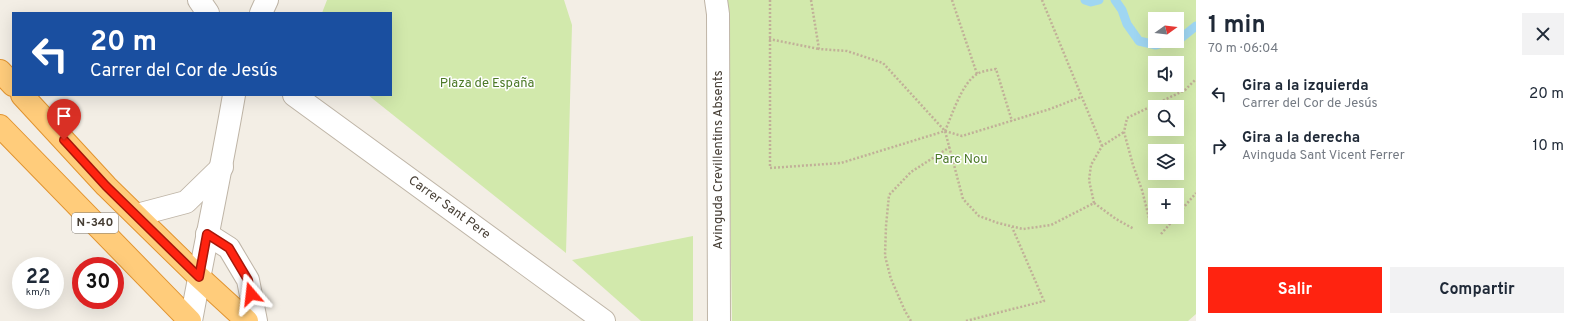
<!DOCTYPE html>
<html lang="es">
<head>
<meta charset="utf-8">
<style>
  :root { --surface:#fff; --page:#f2f2f3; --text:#1f2937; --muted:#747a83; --accent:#ff2310 }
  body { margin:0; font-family:Overpass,sans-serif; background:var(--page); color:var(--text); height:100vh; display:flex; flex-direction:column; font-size:15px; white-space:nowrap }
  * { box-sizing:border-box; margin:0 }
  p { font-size:13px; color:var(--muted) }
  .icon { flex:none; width:22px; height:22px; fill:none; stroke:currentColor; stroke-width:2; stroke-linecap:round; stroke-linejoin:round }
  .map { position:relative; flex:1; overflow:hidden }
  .panel { display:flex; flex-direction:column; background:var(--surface); width:380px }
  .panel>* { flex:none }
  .guide { position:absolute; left:12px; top:12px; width:380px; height:84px; border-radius:0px; box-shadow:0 4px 16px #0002; background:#1a4fa0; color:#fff; overflow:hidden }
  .needle { width:26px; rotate:75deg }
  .fabs { position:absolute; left:1148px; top:12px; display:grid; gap:8px }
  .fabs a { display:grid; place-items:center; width:36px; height:36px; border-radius:0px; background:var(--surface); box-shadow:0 4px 16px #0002; font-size:20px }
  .speed { position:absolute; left:12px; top:257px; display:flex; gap:8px; font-size:20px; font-weight:700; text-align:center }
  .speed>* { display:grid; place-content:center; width:52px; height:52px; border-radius:50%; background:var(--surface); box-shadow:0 4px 16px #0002; line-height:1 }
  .speed small { font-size:10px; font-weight:400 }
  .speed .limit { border:6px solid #d22; background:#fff; color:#111 }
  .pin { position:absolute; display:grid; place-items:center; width:34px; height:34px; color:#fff; margin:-41px -17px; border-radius:50% 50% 50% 0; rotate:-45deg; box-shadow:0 0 4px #0007 }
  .pin .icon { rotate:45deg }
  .me { position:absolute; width:44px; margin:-22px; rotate:343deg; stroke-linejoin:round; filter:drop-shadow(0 0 3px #0008) }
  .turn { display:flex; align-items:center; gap:14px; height:84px; padding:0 12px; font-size:18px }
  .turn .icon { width:52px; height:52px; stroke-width:2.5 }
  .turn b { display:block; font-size:28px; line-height:34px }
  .round { display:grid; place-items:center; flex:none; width:42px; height:42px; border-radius:0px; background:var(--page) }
  .headline { display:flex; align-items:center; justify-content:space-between; height:68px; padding:0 12px }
  h1 { font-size:24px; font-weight:700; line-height:30px }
  .cta { display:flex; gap:8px; margin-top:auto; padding:8px 12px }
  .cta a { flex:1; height:46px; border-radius:0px; background:var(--accent); color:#fff; font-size:16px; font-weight:700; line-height:46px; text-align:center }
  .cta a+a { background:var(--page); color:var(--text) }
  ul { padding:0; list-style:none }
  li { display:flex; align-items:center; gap:12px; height:52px; padding:0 12px }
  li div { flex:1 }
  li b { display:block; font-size:15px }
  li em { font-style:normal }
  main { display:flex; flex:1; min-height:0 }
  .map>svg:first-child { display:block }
  .green { fill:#d2e9ac; fill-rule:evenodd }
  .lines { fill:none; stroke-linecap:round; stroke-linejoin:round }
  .stream { stroke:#9fd6f2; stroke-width:9 }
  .minor-casing { stroke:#bfb5a7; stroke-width:24 }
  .trunk-casing { stroke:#e19431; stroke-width:24 }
  .path { stroke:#c1b098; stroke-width:2.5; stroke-dasharray:2 2; stroke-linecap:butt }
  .minor { stroke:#fff; stroke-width:22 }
  .trunk { stroke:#ffcc7b; stroke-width:22 }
  .route-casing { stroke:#a6170a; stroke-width:10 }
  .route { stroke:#ff2310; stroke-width:7 }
  .labels { text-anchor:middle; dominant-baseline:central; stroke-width:3; stroke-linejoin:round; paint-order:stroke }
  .shield { fill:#fff; stroke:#7e7871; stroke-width:1 }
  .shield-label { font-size:12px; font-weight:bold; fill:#463e34 }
  .park-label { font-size:13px; fill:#4b7926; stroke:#fff }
  .street-label { font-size:13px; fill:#463e34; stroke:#fff }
</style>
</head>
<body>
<main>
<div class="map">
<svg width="1196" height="321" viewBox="0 0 1196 321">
  <rect width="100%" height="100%" fill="#f3eee5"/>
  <g class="green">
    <path d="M327,0h237l8,25 -6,228 -198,-158h23v-82h-69z"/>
    <path d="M727,0h469v314l-8,7h-456zM1155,19h22v22h-22zM1155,63h22v22h-22zM1155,107h22v22h-22zM1155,151h22v22h-22zM1155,195h22v22h-22z"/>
    <path d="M693,236v85h-52l-69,-61z"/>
  </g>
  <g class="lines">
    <g class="stream">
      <path d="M1085,0l6,2 8,-2"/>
      <path d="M1115,0l7,10 5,14 12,17 17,4 15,-4"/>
      <path d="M1177,39l4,-1 15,-12"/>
    </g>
    <g class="minor-casing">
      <g id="minor">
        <path d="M199,0l9,13"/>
        <path d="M716,0l2,14 1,307"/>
        <path d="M261,13l6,-13"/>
        <path d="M294,95l310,226"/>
        <path d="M137,215l49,-13 36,-35"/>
        <path d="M207,234l22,14 19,32 8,41"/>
        <path d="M191,321c14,-76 30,-150 43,-226"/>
      </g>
    </g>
    <g class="trunk-casing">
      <g id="trunk">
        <path d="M0,71l13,14"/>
        <path d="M22,95l84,91 93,91 48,44"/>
        <path d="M0,126l190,195"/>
      </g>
    </g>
    <g class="path">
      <path d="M770,0v168l71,-5 104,-32 17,5 88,-27 31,-12"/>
      <path d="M811,0l8,49 28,2 36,12 62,68 18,68 16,17 19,7 25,6 28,-4 43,-22 22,16 18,10"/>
      <path d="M952,0l25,74"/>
      <path d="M1042,0l60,146"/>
      <path d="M769,39l50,10"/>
      <path d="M945,131c7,-16 17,-48 32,-57 5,-3 13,-4 19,-5l16,52"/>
      <path d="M1094,203l-5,-23 2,-15 11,-19 22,-14"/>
      <path d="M1177,215l19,-22"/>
      <path d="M1149,218l-7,-28 -9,-25 -9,-33 3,-14 58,-28 11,-11"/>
      <path d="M1161,234l15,-17"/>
      <path d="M911,321l-6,-10 -14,-32 -6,-23 1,-30 3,-31 22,-23 39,-25"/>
      <path d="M966,321l78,-20 -32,-74"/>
    </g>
    <use href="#minor" class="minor"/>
    <use href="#trunk" class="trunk"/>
  </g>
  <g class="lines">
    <g class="route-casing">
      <path id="route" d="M64,140l42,46 93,91 8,-43 22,14 19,32 3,14"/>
    </g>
    <use href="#route" class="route"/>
  </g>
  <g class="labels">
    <rect class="shield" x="72" y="213" width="46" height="20" rx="3"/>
    <g class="shield-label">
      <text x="95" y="223">N-340</text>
    </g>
    <g class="park-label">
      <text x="487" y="84">Plaza de España</text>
      <text x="961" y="160">Parc Nou</text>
    </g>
    <g class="street-label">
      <text transform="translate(719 160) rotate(-90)">Avinguda Crevillentins Absents</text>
      <text transform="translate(449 208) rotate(36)">Carrer Sant Pere</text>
    </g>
  </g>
</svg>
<div class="fabs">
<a><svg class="needle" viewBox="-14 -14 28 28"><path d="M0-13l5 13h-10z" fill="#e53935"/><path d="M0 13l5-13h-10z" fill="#747a83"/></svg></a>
<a><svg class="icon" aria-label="sound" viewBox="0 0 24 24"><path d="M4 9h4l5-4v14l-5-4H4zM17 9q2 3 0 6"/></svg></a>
<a><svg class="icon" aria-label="search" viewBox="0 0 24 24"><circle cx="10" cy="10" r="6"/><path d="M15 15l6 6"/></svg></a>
<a><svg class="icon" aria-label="layers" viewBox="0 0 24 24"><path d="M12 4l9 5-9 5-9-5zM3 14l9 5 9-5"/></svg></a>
<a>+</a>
</div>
<div class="speed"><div>22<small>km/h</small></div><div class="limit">30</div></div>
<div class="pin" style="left:64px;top:140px;background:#d93025"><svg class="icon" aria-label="arrive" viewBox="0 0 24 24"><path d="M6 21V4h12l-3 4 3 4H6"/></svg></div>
<svg class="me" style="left:251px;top:294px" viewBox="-20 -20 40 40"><path d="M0-17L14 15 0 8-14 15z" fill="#ff2310" stroke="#fff" stroke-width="4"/></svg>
<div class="guide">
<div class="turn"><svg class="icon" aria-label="left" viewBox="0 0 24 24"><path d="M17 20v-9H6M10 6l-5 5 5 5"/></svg><div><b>20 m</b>Carrer del Cor de Jesús</div></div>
</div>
</div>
<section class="panel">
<div class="headline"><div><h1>1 min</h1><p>70 m · 06:04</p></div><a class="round"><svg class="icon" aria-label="close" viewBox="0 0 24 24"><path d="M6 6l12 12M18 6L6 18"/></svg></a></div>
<ul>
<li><svg class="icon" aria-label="left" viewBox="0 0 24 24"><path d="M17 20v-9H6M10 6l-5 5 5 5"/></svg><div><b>Gira a la izquierda</b><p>Carrer del Cor de Jesús</p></div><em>20 m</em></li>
<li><svg class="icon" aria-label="right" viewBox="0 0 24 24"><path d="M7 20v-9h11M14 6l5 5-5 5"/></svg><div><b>Gira a la derecha</b><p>Avinguda Sant Vicent Ferrer</p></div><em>10 m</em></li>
</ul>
<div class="cta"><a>Salir</a><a>Compartir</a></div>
</section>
</main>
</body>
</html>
